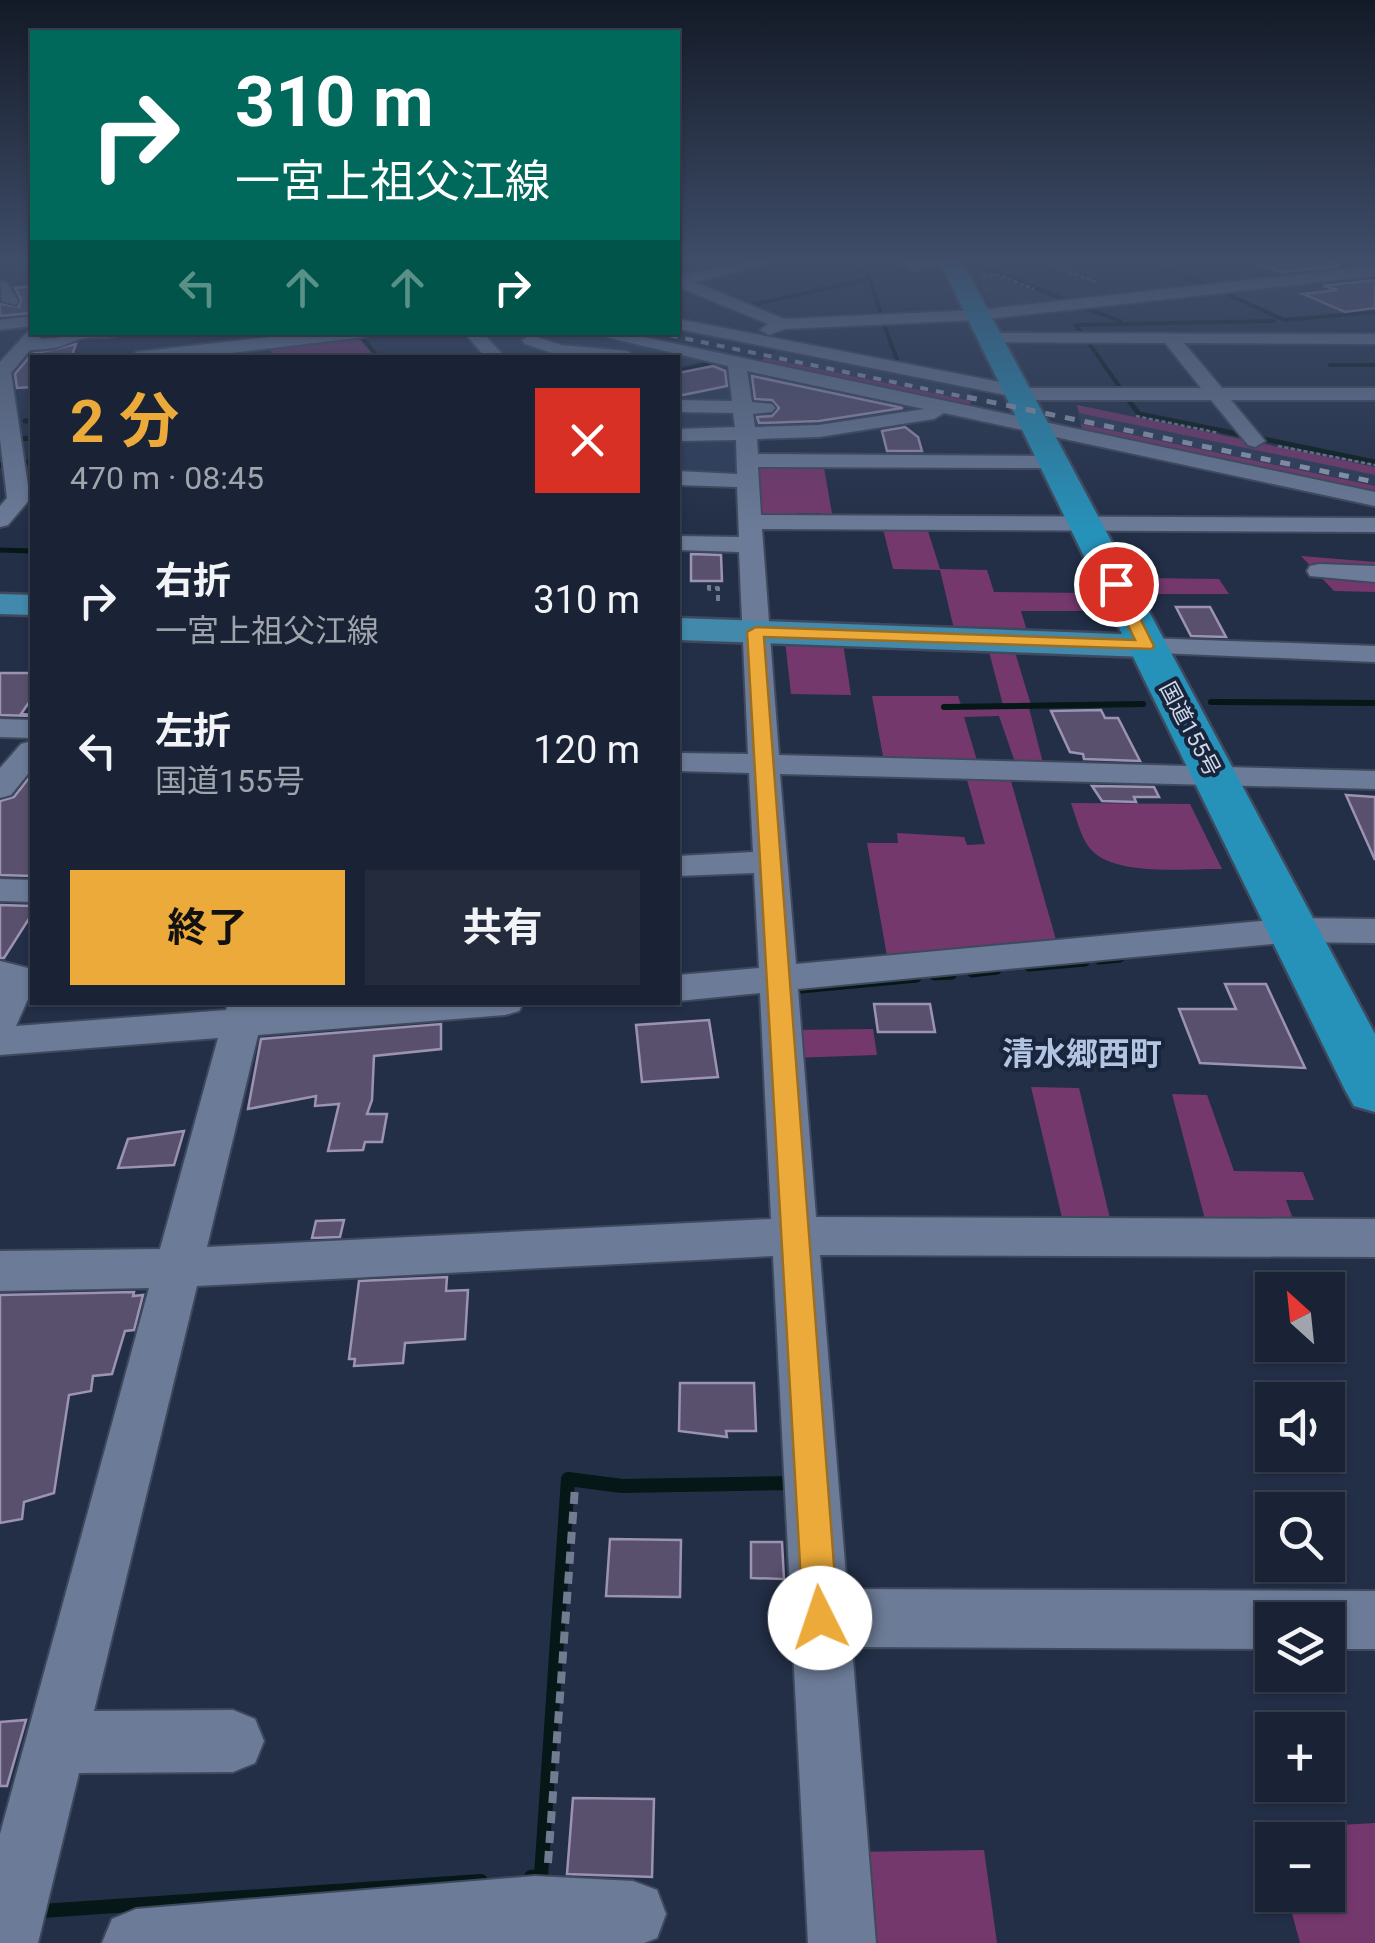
<!DOCTYPE html>
<html lang="ja">
<head>
<meta charset="utf-8">
<style>
  :root { --surface:#1a2335; --page:#232b3d; --text:#f1f3f6; --muted:#9fa4ad; --line:#384050; --accent:#ebaa39 }
  body { margin:0; font-family:Roboto,"Noto Sans JP",sans-serif; background:var(--page); color:var(--text); height:100vh; display:flex; flex-direction:column; font-size:38px; white-space:nowrap }
  * { box-sizing:border-box; margin:0 }
  p { font-size:32px; color:var(--muted) }
  .icon { flex:none; width:55px; height:55px; fill:none; stroke:currentColor; stroke-width:2; stroke-linecap:round; stroke-linejoin:round }
  .map { position:relative; flex:1; overflow:hidden }
  .drawer { position:absolute; left:30px; top:355px; width:650px; height:650px; display:flex; flex-direction:column; background:var(--surface); border-radius:0px; box-shadow:0 2px 8px #0004,0 0 0 2px var(--line) }
  .drawer>* { flex:none }
  .top-card { position:absolute; left:30px; top:30px; width:650px; height:305px; border-radius:0px; box-shadow:0 2px 8px #0004,0 0 0 2px var(--line); background:#00695c; color:#fff; overflow:hidden }
  .needle { width:65px; rotate:333deg }
  .buttons { position:absolute; left:1255px; top:1272px; display:grid; gap:20px }
  .buttons a { display:grid; place-items:center; width:90px; height:90px; border-radius:0px; background:var(--surface); box-shadow:0 2px 8px #0004,0 0 0 2px var(--line); font-size:50px }
  .pin { position:absolute; display:grid; place-items:center; width:85px; height:85px; color:#fff; margin:-42px; border:5px solid #fff; border-radius:50%; box-shadow:0 2px 10px #0007 }
  .me { position:absolute; width:110px; margin:-55px; rotate:356deg; stroke-linejoin:round; filter:drop-shadow(0 0 8px #0008) }
  .turn { display:flex; align-items:center; gap:35px; height:210px; padding:0 40px; font-size:45px }
  .turn .icon { width:130px; height:130px; stroke-width:2.5 }
  .turn b { display:block; font-size:70px; line-height:85px }
  .lanes { display:flex; align-items:center; height:95px; padding:0 40px; background:#0003; justify-content:center; gap:50px; direction:ltr }
  .lanes .off { opacity:.35 }
  .round { display:grid; place-items:center; flex:none; width:105px; height:105px; border-radius:0px; background:var(--page) }
  .summary { display:flex; align-items:center; justify-content:space-between; height:170px; padding:0 40px }
  h1 { font-size:60px; font-weight:700; line-height:75px; color:var(--accent) }
  .action { display:flex; gap:20px; margin-top:auto; padding:20px 40px }
  .action a { flex:1; height:115px; border-radius:0px; background:var(--accent); color:#111; font-size:40px; font-weight:700; line-height:115px; text-align:center }
  .action a+a { background:var(--page); color:var(--text) }
  ul { padding:0; list-style:none }
  li { display:flex; align-items:center; gap:30px; height:150px; padding:0 40px }
  li div { flex:1 }
  li b { display:block; font-size:38px }
  li em { font-style:normal }
  .map>svg:first-child { display:block }
  .built { fill:#2c3b57 }
  .green { fill:#75386d }
  .lines { fill:none; stroke-linecap:round; stroke-linejoin:round }
  .stream-far4 { stroke:#051716; stroke-width:4 }
  .stream-far3 { stroke:#051716; stroke-width:5 }
  .stream-far2 { stroke:#051716; stroke-width:6 }
  .stream-far1 { stroke:#051716; stroke-width:9 }
  .stream { stroke:#051716; stroke-width:14 }
  .building { fill:#59506d; stroke:#9c93b3; stroke-width:2.5 }
  .minor-casing { stroke:#3f495d; stroke-width:4 }
  .major-casing { stroke:#3f495d; stroke-width:5 }
  .highway-casing { stroke:#3f495d; stroke-width:5 }
  .path-far2 { stroke:#727c91; stroke-width:2.5; stroke-dasharray:4 2.5; stroke-linecap:butt }
  .path-far1 { stroke:#727c91; stroke-width:4; stroke-dasharray:6 4; stroke-linecap:butt }
  .path { stroke:#727c91; stroke-width:8; stroke-dasharray:12 8; stroke-linecap:butt }
  .minor { fill:#6c7b97; fill-rule:evenodd }
  .major { fill:#4289ac; fill-rule:evenodd }
  .highway { fill:#2692ba; fill-rule:evenodd }
  .rail-far1 { stroke:#959eb1; stroke-width:4; stroke-dasharray:8 8; stroke-linecap:butt }
  .rail { stroke:#959eb1; stroke-width:5; stroke-dasharray:10 10; stroke-linecap:butt }
  .route { fill:#ebaa39; stroke:#996e25; stroke-width:2.5 }
  .labels { text-anchor:middle; dominant-baseline:central; stroke-width:8; stroke-linejoin:round; paint-order:stroke }
  .far-street-label { font-size:22px; fill:#d1d9e9; stroke:#19253c }
  .quarter-label { font-size:32px; font-weight:bold; fill:#b3c3e2; stroke:#19253c }
</style>
</head>
<body>
<div class="map">
<svg width="1375" height="1943" viewBox="0 0 1375 1943">
  <rect width="100%" height="100%" fill="#232f47"/>
  <g class="built">
    <path d="M995,275l63,26v1l-57,7 -9,-3 -15,-29z"/>
    <path d="M1361,277l14,2v31l-91,9 -59,-27z"/>
    <path d="M475,333h107l125,27 -29,7v-9l-178,-1z"/>
    <path d="M787,346l185,38 -1,17 -3,8 -213,-46z"/>
    <path d="M719,362l15,3 6,64 -62,4v-61z"/>
    <path d="M744,369l193,40 -89,16 -97,4z"/>
    <path d="M1077,405l298,62v27l-293,-62z"/>
    <path d="M735,436l5,2 1,37 -63,-2v-36z"/>
  </g>
  <g class="green">
    <path d="M356,335l19,22h-101l-7,-12z"/>
    <path d="M765,358l206,43 -2,5 -214,-43z"/>
    <path d="M1077,405l298,62v8l-296,-62z"/>
    <path d="M1081,424l294,62v5l-293,-62z"/>
    <path d="M758,462h65l10,57h-12l-2,-6h-21v6l-41,-2z"/>
    <path d="M882,525h44l14,44 47,1 7,22 96,1 8,18h-77l6,20 -73,-2 -14,-59 -47,-1z"/>
    <path d="M1301,556l74,6v30l-41,-1z"/>
    <path d="M1143,578l76,1 10,15h-78z"/>
    <path d="M785,641l58,2 8,52 -60,-1z"/>
    <path d="M988,648l26,1 17,56h-28z"/>
    <path d="M872,696h86l4,12h67l15,59 -28,-2 -17,-49 -35,1 14,47 -94,-2z"/>
    <path d="M965,773l44,1 47,166 -169,16 -20,-113h31l-1,-10 67,4 3,8 18,-1z"/>
    <path d="M1071,803l119,1 32,65c-35,-1 -112,9 -134,-23 -8,-12 -12,-29 -17,-43z"/>
    <path d="M873,1029l4,26 -87,3 -2,-28z"/>
    <path d="M1031,1087l48,1 33,139 -48,-1z"/>
    <path d="M1172,1094l35,1 27,76 69,1 11,28h-28l10,27h-89z"/>
    <path d="M1375,1823v120h-75l-13,-48h41v-55h-55l-3,-11z"/>
    <path d="M984,1850l13,93h-143l-6,-91z"/>
  </g>
  <g class="lines">
    <g class="stream-far4">
      <path d="M836,260l32,14 14,43"/>
      <path d="M1136,260l73,25"/>
      <path d="M1326,260l29,9"/>
      <path d="M968,261l101,40"/>
      <path d="M0,262l32,-1"/>
      <path d="M1225,293l59,27 91,-8"/>
      <path d="M747,306l122,-27"/>
      <path d="M1085,308l35,13"/>
      <path d="M883,322l16,43 -6,-1"/>
      <path d="M360,335l19,23"/>
      <path d="M1084,336l-9,-11 199,-4"/>
      <path d="M1086,339l37,53"/>
      <path d="M1330,365h45"/>
      <path d="M678,371l37,-9"/>
      <path d="M1125,396l3,4"/>
    </g>
    <g class="stream-far3">
      <path d="M1126,397l13,17 104,21"/>
      <path d="M25,421h7"/>
      <path d="M1259,438l116,24"/>
      <path d="M19,439l13,-1"/>
      <path d="M0,465l32,-3"/>
      <path d="M0,550l32,1"/>
    </g>
    <g class="stream-far2">
      <path d="M1211,702l164,1"/>
      <path d="M944,707l199,-3"/>
    </g>
    <g class="stream-far1">
      <path d="M1099,960l21,-2"/>
      <path d="M1029,967l56,-5"/>
      <path d="M972,973l25,-3"/>
      <path d="M934,976l18,-1"/>
      <path d="M790,990l127,-12"/>
    </g>
    <g class="stream">
      <path d="M531,1877l10,-1 27,-397 54,7 171,-3"/>
      <path d="M42,1911l439,-30"/>
    </g>
  </g>
  <g class="building">
    <path d="M1261,260h61l19,6 -59,6 -22,-7z"/>
    <path d="M1375,280v28l-30,4 -42,-18 35,-4 -15,-4z"/>
    <path d="M32,286v27l-32,3v-12l19,3 2,-8 -6,-11z"/>
    <path d="M76,344l-5,14h-39v29l-15,1 -2,-14 17,-20z"/>
    <path d="M713,366l12,5 2,15 -49,10v-23z"/>
    <path d="M752,376l151,32 -84,13 -60,2 -2,-6 15,-1 7,-8 -7,-8 -17,-1z"/>
    <path d="M905,427l13,10 4,14h-35l-5,-20z"/>
    <path d="M691,554l30,1 1,26h-31z"/>
    <path d="M1176,607h34l16,30 -35,-1z"/>
    <path d="M0,673h32v25l-11,16 11,1v1l-32,-1z"/>
    <path d="M1101,710l4,8h13l22,43 -56,-2 -1,-5 -13,-2 -19,-41z"/>
    <path d="M32,774v102l-32,-1v-74l14,-4z"/>
    <path d="M1092,786l62,1 5,10h-25l2,5 -34,-1z"/>
    <path d="M1346,795l29,2v63z"/>
    <path d="M0,905l32,1v8l-28,44h-4z"/>
    <path d="M1225,984h41l39,84 -105,-5 -21,-54h57z"/>
    <path d="M874,1004h56l5,28h-57z"/>
    <path d="M709,1020l9,57 -76,5 -6,-57z"/>
    <path d="M441,1024v25l-67,7 -2,44 -5,14h20l-5,28h-17l-2,8 -35,1 11,-47 -24,2 1,-10 -68,13 13,-70z"/>
    <path d="M184,1131l-10,34 -56,3 10,-29z"/>
    <path d="M344,1220l-4,17 -28,1 4,-17z"/>
    <path d="M447,1277l-1,14 22,-1 -3,49 -60,4 -2,20 -49,3 1,-7h-6l10,-78z"/>
    <path d="M134,1292l-1,4 10,-1 -9,35 -9,1 -13,43 -19,2 -2,15 -22,4 -15,98 -30,9 -2,17 -22,4v-228z"/>
    <path d="M680,1383h74l2,48h-30l1,6 -48,-6z"/>
    <path d="M610,1539l71,1 -1,57 -74,-1z"/>
    <path d="M751,1542h31l2,37 -33,-1z"/>
    <path d="M26,1720l-19,66h-7v-64z"/>
    <path d="M573,1798l81,1 -2,78 -85,-3z"/>
  </g>
  <g class="lines">
    <g class="minor-casing">
      <g id="minor">
        <path d="M753,260h30l-88,22 89,37 194,-9 397,-44v10l-397,44 -193,9 -16,6 -9,-5 8,-6 -90,-37v-11z"/>
        <path d="M891,260h66l1,1 -44,10z"/>
        <path d="M0,280l6,2 12,19 -2,4 -14,-4z"/>
        <path d="M32,316v10l-32,4v-10z"/>
        <path d="M678,319l353,69h170l-36,-45 -176,-1 -6,-1v-8l392,1v10l-191,-1 38,45h153v12h-144l34,41 -10,6 -7,-2 -37,-45h-180l-353,-71z"/>
        <path d="M31,328l1,4h13l-5,7 17,-1 3,-6h65c-14,10 -32,2 -48,8 -20,8 -22,9 -47,10l-19,23 19,126 -22,26 -8,2v-21l7,-8 -7,-59v-77z"/>
        <path d="M313,332h59l-8,5 -175,21h-61l9,-6z"/>
        <path d="M464,332h18l24,26h-20z"/>
        <path d="M585,332h35l755,160v14l-431,-93 -10,6 -115,18 -62,2 1,15 293,2 11,6 -11,6 -293,-1 3,48 614,3v14l-613,-3 17,226 596,16v18l-595,-15 16,190 497,-46 82,1v24l-82,-1 -495,47 18,228 559,2v38l-555,-2 27,334 528,2v58h-47v-29h-56v29l-420,-2 24,296h-68l-35,-687 -576,30 -103,425 139,-1 22,9 9,22 -9,22 -22,9 -154,1 -41,170h-38v-109l149,-546 -149,3v-40l160,-2 58,-211 -218,17v-94l32,8v21l-16,36 210,-16 2,-8h38l-1,5 59,-5h200l-5,9 -14,4 -247,20 -51,212 564,-28 -11,-226 -82,8v-26l81,-7 -5,-95 -76,3v-20l75,-4 -4,-79 -71,-2v-18l70,1 -9,-202 -61,-2v-14l61,1 -2,-50 -59,-2v-14l59,3 -1,-34 -58,1v-12l57,-2 -2,-14 -55,-1v-12l54,1 -4,-35zM747,371l177,38 -105,16 -64,2 -2,-13 19,-2 3,-4 -3,-4 -20,-2z"/>
        <path d="M531,335l30,10 66,6 9,5 -78,-1 -33,-11 -3,-4z"/>
        <path d="M1319,564l56,2v16l-65,-6 -3,-5 3,-5z"/>
        <path d="M1146,638l229,8v16l-239,-10 -4,-6z"/>
        <path d="M0,719l32,1v18l-32,-1z"/>
        <path d="M32,741v28l-21,26 -11,3v-30l21,-24z"/>
        <path d="M0,879l32,1v22l-32,-1z"/>
        <path d="M535,1876l98,5 24,9 9,24 -9,24 -13,5h-542l10,-24 24,-10z"/>
      </g>
    </g>
    <g class="major-casing">
      <g id="major">
        <path d="M0,594l32,1v20l-32,-1z"/>
        <path d="M678,618l468,17 13,3 5,8 -5,8 -13,3 -468,-17z"/>
      </g>
    </g>
    <g class="highway-casing">
      <path id="highway" d="M939,260h22l414,774v78l-21,-6 -9,-16z"/>
    </g>
    <g class="path-far2">
      <path d="M1038,260l58,22"/>
      <path d="M983,276l14,-2 37,15"/>
      <path d="M1136,416l83,17"/>
      <path d="M1278,446l97,19"/>
    </g>
    <path class="path-far1" d="M709,585v4l9,-1v17"/>
    <path class="path" d="M548,1863l27,-376"/>
    <use href="#minor" class="minor"/>
    <use href="#major" class="major"/>
    <use href="#highway" class="highway"/>
    <path class="rail-far1" d="M654,332l325,68"/>
    <path class="rail" d="M967,397l408,85"/>
  </g>
  <linearGradient id="sky" x2="0" y2="1"><stop stop-color="#131a27"/><stop offset="0.49" stop-color="#3f4d69"/><stop offset="1" stop-color="#3f4d69" stop-opacity="0"/></linearGradient>
  <rect width="1375" height="532" fill="url(#sky)"/>
  <path class="route" d="M1110,581l13,3 31,62 -2,3 -388,-12 74,981 -5,12 -13,5 -12,-5 -5,-12 -56,-986 9,-5 379,13 -27,-56z"/>
  <g class="labels">
    <g class="far-street-label">
      <text transform="translate(1190 729) rotate(62)">国道155号</text>
    </g>
    <g class="quarter-label">
      <text x="1082" y="1054">清水郷西町</text>
    </g>
  </g>
</svg>
<div class="buttons">
<a><svg class="needle" viewBox="-14 -14 28 28"><path d="M0-13l5 13h-10z" fill="#e53935"/><path d="M0 13l5-13h-10z" fill="#9fa4ad"/></svg></a>
<a><svg class="icon" aria-label="sound" viewBox="0 0 24 24"><path d="M4 9h4l5-4v14l-5-4H4zM17 9q2 3 0 6"/></svg></a>
<a><svg class="icon" aria-label="search" viewBox="0 0 24 24"><circle cx="10" cy="10" r="6"/><path d="M15 15l6 6"/></svg></a>
<a><svg class="icon" aria-label="layers" viewBox="0 0 24 24"><path d="M12 4l9 5-9 5-9-5zM3 14l9 5 9-5"/></svg></a>
<a>+</a>
<a>−</a>
</div>
<div class="pin" style="left:1116px;top:584px;background:#d93025"><svg class="icon" aria-label="arrive" viewBox="0 0 24 24"><path d="M6 21V4h12l-3 4 3 4H6"/></svg></div>
<svg class="me" style="left:820px;top:1618px" viewBox="-20 -20 40 40"><circle r="19" fill="#fff"/><path d="M0-13L10 11 0 6-10 11z" fill="#ebaa39"/></svg>
<div class="top-card">
<div class="turn"><svg class="icon" aria-label="right" viewBox="0 0 24 24"><path d="M7 20v-9h11M14 6l5 5-5 5"/></svg><div><b>310 m</b>一宮上祖父江線</div></div>
<div class="lanes"><svg class="icon off" aria-label="left" viewBox="0 0 24 24"><path d="M17 20v-9H6M10 6l-5 5 5 5"/></svg><svg class="icon off" aria-label="ahead" viewBox="0 0 24 24"><path d="M12 20V5M6 11l6-6 6 6"/></svg><svg class="icon off" aria-label="ahead" viewBox="0 0 24 24"><path d="M12 20V5M6 11l6-6 6 6"/></svg><svg class="icon" aria-label="right" viewBox="0 0 24 24"><path d="M7 20v-9h11M14 6l5 5-5 5"/></svg></div>
</div>
<section class="drawer">
<div class="summary"><div><h1>2 分</h1><p>470 m · 08:45</p></div><a class="round" style="background:#d93025;color:#fff"><svg class="icon" aria-label="close" viewBox="0 0 24 24"><path d="M6 6l12 12M18 6L6 18"/></svg></a></div>
<ul>
<li><svg class="icon" aria-label="right" viewBox="0 0 24 24"><path d="M7 20v-9h11M14 6l5 5-5 5"/></svg><div><b>右折</b><p>一宮上祖父江線</p></div><em>310 m</em></li>
<li><svg class="icon" aria-label="left" viewBox="0 0 24 24"><path d="M17 20v-9H6M10 6l-5 5 5 5"/></svg><div><b>左折</b><p>国道155号</p></div><em>120 m</em></li>
</ul>
<div class="action"><a>終了</a><a>共有</a></div>
</section>
</div>
</body>
</html>
